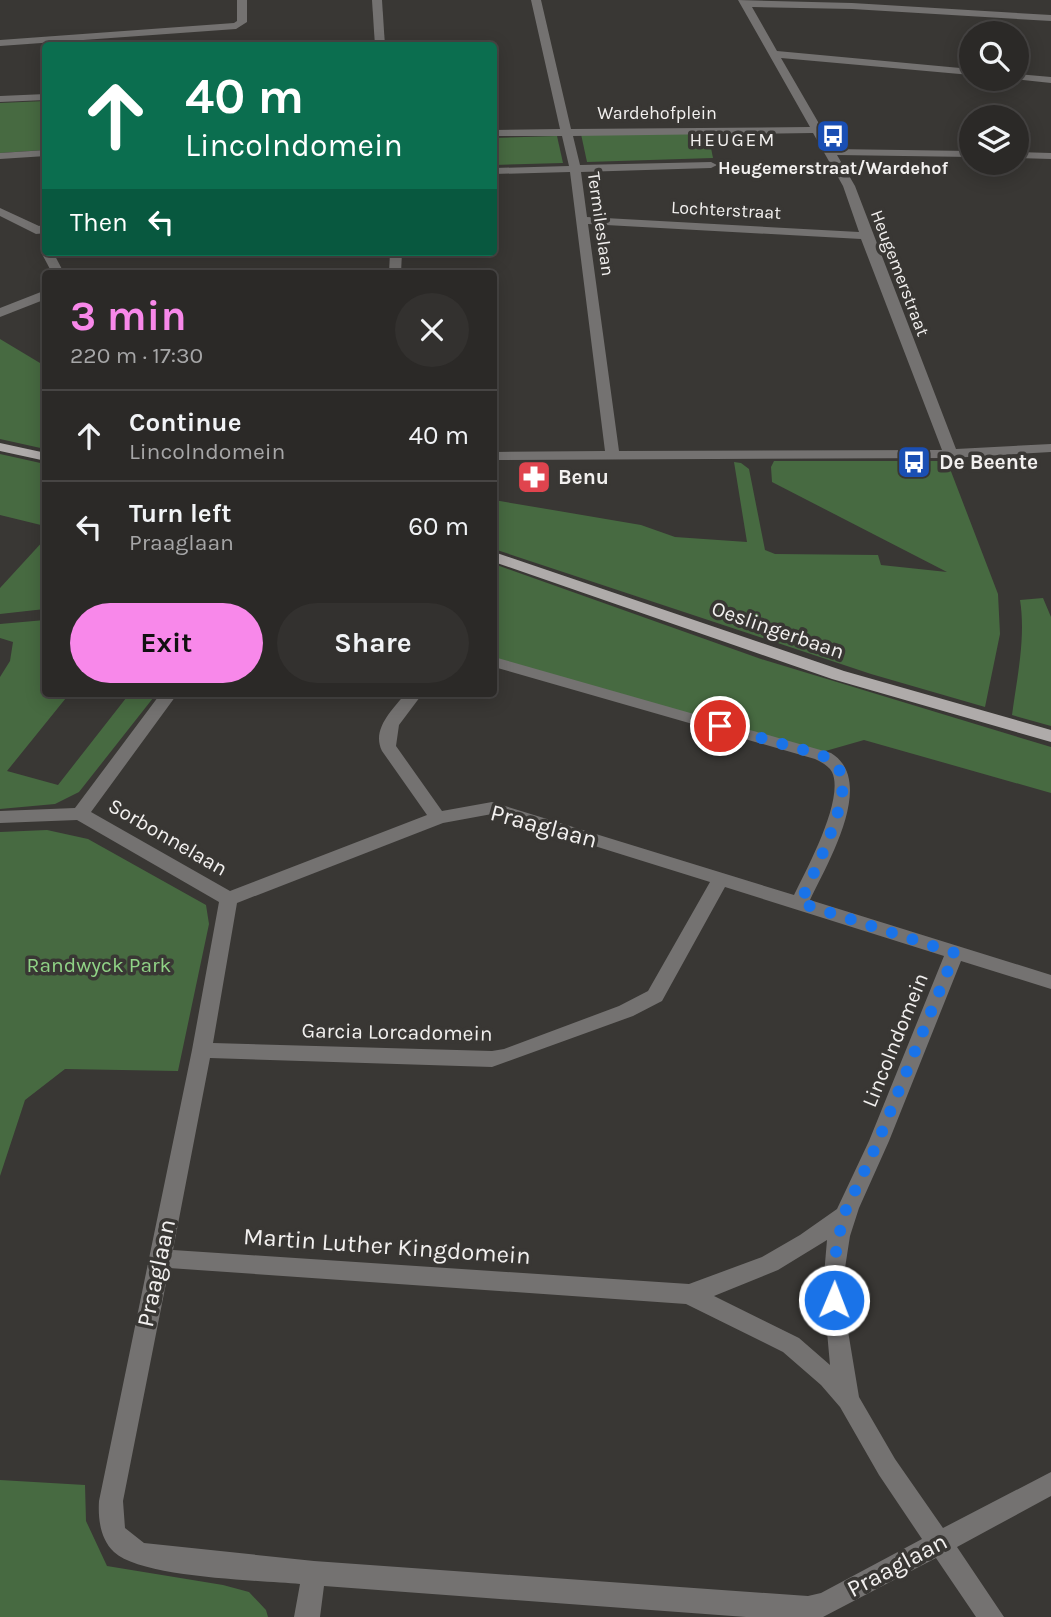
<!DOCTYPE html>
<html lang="en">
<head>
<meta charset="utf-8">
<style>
  :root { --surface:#2b2927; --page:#33312f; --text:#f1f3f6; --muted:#a6a6a7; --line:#474544; --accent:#f888ea }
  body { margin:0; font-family:Karla,sans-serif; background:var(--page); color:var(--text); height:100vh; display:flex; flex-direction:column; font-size:26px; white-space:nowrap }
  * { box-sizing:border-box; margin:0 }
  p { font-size:23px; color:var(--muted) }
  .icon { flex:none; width:38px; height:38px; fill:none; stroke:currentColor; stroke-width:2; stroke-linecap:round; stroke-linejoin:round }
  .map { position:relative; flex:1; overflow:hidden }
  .drawer { position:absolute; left:42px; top:270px; width:455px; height:427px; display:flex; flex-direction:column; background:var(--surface); border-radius:7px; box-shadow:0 4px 18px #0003,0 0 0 2px var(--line) }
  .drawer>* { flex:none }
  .top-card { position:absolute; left:42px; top:42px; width:455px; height:214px; border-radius:7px; box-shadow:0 4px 18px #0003,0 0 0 2px var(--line); background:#0b6e4f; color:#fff; overflow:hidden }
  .buttons { position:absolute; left:959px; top:21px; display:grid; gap:14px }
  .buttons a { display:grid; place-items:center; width:70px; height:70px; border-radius:50%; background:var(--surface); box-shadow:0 4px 18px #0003,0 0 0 2px var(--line); font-size:35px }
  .pin { position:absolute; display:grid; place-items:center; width:60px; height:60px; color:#fff; margin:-30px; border:4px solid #fff; border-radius:50%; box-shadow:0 2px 7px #0007 }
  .me { position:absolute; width:77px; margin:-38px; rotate:1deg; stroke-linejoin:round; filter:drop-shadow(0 0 5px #0008) }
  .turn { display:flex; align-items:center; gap:24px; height:147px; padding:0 28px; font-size:32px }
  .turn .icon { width:91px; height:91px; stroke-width:2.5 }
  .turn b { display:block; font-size:49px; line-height:60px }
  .then { display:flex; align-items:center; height:66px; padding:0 28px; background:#0003; gap:14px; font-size:26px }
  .round { display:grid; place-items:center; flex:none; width:74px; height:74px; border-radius:37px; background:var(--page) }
  .overview { display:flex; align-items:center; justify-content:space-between; height:119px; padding:0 28px }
  h1 { font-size:42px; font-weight:700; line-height:52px; color:var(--accent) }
  .button { display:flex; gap:14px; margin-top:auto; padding:14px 28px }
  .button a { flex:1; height:80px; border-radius:42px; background:var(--accent); color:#111; font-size:28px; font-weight:700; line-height:80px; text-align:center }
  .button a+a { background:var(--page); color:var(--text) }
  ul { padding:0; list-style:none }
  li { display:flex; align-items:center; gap:21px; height:91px; padding:0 28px; border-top:2px solid var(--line) }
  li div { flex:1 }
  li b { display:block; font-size:26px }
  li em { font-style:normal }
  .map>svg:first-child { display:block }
  .green { fill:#476a41 }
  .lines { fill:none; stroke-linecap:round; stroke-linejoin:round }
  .minor { fill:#747271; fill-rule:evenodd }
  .major { fill:#afabaa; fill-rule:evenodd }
  .route { stroke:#1a73e8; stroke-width:12; stroke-dasharray:0 21.6 }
  .labels { text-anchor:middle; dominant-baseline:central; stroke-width:7; stroke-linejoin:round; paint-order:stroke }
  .far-street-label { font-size:18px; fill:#f2f0ef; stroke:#393734 }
  .far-poi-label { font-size:18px; font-weight:bold; fill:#f2f0ef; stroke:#393734 }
  .far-neighbourhood-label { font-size:19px; letter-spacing:2px; fill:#f2f0ef; stroke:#393734 }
  .poi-label { font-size:21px; font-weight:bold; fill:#f2f0ef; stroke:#393734; text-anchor:start }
  .street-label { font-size:21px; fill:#f2f0ef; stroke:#393734 }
  .park-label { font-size:21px; fill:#90d386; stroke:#393734 }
  .near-street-label { font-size:24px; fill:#f2f0ef; stroke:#393734 }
</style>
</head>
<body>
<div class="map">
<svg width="1051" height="1617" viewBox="0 0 1051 1617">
  <rect width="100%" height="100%" fill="#393734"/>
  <g class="green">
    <path d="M45,101v49l-45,3v-50z"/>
    <path d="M708,133l5,25 -126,4 -6,-28z"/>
    <path d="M557,136l6,27 -69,2v-27z"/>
    <path d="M0,339l45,27v83l-45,-10z"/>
    <path d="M0,454l45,10v62l-45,-11z"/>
    <path d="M774,461h173l51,133 2,40 -15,73 -114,-33 -377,-125v-49l147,25 34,12 72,5 -13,-80 7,1 8,6 16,81 10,4 103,1 3,10 66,7 -175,-90 -1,-15z"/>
    <path d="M45,539v70l-45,5v-26z"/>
    <path d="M494,564l267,95 290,88v46l-187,-53 -42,12 -328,-93z"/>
    <path d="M1043,598l8,19v109l-39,-11c5,-37 14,-78 8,-115z"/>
    <path d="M45,620l1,73h24l-63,78 51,14 72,-92h27l-78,99 -24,12 -55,5v-132l10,-16 3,-19 -13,-4v-14z"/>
    <path d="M47,830l41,9 118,66 3,19 -31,147 -113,-2 -40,31 -25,76v-344z"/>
    <path d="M0,1480l85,5 1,36 21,45 116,19 26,7 17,18 2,7h-268z"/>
  </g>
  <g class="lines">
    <g class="minor">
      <path d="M237,0h10v22l-11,7 -236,17v-6l234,-17 3,-2z"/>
      <path d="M372,0h10l3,46h-10z"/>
      <path d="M531,0h10l30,129 239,-2 -72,-127 114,3 199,12v6l-199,-12 -100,-2 25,44 194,18v6l-190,-17 40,69 5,3 -2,2 9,17 138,2v6l-134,-2 18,31 101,263 95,-5v8l-100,6 -457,2v-8l111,-1 -35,-279 -76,2v-6l75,-2 -7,-30h-68v-6l66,-1zM813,133l30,53 16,46 -272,-15 -6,-45 130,-4 6,-3 -6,-3 -131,3 -7,-29zM588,224l273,15 81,211 -323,1z"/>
      <path d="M1017,74l34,3v6l-38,-4h4z"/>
      <path d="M46,94v6l-46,2v-6z"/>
      <path d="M46,150v6l-46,3v-6z"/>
      <path d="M1017,152l34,1v6l-34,-1z"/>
      <path d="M0,208l39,18 7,-2v9l-10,1 -36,-18z"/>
      <path d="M43,249l10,3 11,21h-12l-11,-21z"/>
      <path d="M390,252h12l-1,21h-12z"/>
      <path d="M46,290v9l-46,18v-9z"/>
      <path d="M494,657l337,96c46,28 -4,111 -21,147l241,75v14l-90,-28 -72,180 -30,67 -9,28 -5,32 2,57 12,72 36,62 48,69 108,-56v24l-94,51 47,70h-28l-40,-59 -113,59h-77l-422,-31 -4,31h-26l6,-33c-42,-4 -158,-6 -186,-32 -14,-13 -16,-34 -15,-51l93,-451 27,-148 -142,-82 -77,3v-12l75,-3 86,-115h17l-87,119 139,79 197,-76 -45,-64c-11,-22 11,-42 24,-58h17l-24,32 -3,21 46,65 50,-9 302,93c12,-25 51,-96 38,-123 -3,-6 -11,-10 -17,-13l-321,-92zM492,814l218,68 -62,109 -29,15 -115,43 -12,2 -279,-8 24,-140 206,-80zM725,887l219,69 -75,185 -32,68 -37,26 -38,22 -73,27 -516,-34 37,-192 282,9 141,-51 29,-15zM827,1240l-4,47 7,78 -31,-27 -85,-42 64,-26zM169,1268l517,36 97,48 38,33 19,22 39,68 43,64 -101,54 -13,3 -494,-35 -170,-18 -19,-15 -2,-27z"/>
    </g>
    <g class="major">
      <path d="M0,443l46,10v8l-46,-10z"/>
      <path d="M494,552l350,119 207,59v12l-219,-63 -338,-117z"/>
    </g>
  </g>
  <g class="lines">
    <path class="route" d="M720,726l101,29c10,5 19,11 21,23 6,28 -30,98 -42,125l155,50 -78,191 -34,72 -7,36 -2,48"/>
  </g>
  <defs>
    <g id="bus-square" transform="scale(1.75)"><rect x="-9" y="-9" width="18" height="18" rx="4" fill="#1a4fb4" stroke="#393734"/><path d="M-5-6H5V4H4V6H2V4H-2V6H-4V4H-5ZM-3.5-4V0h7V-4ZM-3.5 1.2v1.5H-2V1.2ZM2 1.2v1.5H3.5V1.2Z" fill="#fff"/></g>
    <g id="pharmacy-square" transform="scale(1.75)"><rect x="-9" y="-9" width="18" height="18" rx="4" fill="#e0444e" stroke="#393734"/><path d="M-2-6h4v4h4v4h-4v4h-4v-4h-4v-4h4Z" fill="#fff"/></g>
  </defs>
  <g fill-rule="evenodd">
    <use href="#bus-square" x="833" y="136"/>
    <use href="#bus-square" x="914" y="462"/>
    <use href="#pharmacy-square" x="534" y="477"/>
  </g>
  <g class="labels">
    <g class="far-street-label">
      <text x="657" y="113">Wardehofplein</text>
      <text transform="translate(726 210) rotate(3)">Lochterstraat</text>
      <text transform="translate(601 224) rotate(82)">Termileslaan</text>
      <text transform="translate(900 273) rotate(69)">Heugemerstraat</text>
    </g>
    <g class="far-poi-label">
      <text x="833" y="168">Heugemerstraat/Wardehof</text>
    </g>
    <g class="far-neighbourhood-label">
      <text x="733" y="140">HEUGEM</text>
    </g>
    <g class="poi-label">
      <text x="939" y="462">De Beente</text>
      <text x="558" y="477">Benu</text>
    </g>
    <g class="street-label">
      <text transform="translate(778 630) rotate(19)">Oeslingerbaan</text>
      <text transform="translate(168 837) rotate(30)">Sorbonnelaan</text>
      <text transform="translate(397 1032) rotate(1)">Garcia Lorcadomein</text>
      <text transform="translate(895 1040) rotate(-68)">Lincolndomein</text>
    </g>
    <g class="park-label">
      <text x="99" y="965">Randwyck Park</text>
    </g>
    <g class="near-street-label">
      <text transform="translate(544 826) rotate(15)">Praaglaan</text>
      <text transform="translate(387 1246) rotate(4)">Martin Luther Kingdomein</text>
      <text transform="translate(156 1273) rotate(-78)">Praaglaan</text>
      <text transform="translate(897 1565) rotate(-28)">Praaglaan</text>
    </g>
  </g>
</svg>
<div class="buttons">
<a><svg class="icon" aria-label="search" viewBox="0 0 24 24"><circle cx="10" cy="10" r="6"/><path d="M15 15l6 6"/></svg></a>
<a><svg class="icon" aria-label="layers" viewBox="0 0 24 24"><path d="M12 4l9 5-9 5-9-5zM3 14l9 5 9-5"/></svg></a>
</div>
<div class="pin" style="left:720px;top:726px;background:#d93025"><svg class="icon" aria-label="arrive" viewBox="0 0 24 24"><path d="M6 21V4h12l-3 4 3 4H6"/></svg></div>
<svg class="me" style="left:834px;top:1300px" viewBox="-20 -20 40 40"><circle r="17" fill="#1a73e8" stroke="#fff" stroke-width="3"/><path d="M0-11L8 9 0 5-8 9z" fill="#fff"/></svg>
<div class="top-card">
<div class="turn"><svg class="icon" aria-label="ahead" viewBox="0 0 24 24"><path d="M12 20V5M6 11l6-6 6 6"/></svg><div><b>40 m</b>Lincolndomein</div></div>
<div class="then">Then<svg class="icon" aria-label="left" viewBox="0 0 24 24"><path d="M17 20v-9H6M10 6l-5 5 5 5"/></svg></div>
</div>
<section class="drawer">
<div class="overview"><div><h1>3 min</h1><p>220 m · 17:30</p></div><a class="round"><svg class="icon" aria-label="close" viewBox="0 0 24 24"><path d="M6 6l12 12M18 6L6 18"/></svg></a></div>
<ul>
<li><svg class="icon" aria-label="ahead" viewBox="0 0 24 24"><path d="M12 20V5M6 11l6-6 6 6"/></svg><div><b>Continue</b><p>Lincolndomein</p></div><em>40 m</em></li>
<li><svg class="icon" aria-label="left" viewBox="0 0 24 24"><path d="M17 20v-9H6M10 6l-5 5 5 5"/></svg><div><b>Turn left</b><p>Praaglaan</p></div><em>60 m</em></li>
</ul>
<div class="button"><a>Exit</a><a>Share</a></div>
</section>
</div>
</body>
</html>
